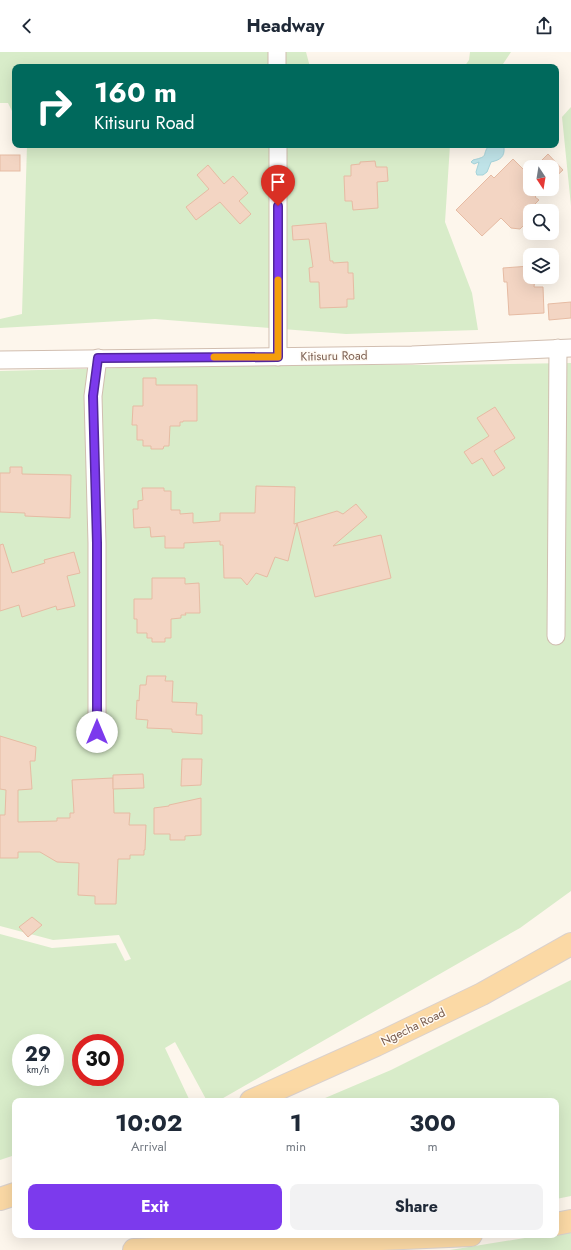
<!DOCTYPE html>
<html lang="en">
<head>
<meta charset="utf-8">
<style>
  :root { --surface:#fff; --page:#f2f2f3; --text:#1f2937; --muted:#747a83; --accent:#7c3aed }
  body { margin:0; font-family:Jost,sans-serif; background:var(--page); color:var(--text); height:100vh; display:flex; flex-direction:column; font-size:15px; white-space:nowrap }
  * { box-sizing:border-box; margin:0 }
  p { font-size:13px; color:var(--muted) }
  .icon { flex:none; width:22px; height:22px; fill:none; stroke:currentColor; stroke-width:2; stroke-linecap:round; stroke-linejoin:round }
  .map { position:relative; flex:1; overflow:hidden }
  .details { position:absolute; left:12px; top:1046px; width:547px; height:140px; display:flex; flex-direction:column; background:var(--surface); border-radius:8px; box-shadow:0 4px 16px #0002 }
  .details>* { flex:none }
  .guide { position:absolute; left:12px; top:12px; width:547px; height:84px; border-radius:8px; box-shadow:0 4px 16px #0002; background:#00695c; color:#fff; overflow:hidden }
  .needle { width:26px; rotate:168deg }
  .buttons { position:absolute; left:523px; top:108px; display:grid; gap:8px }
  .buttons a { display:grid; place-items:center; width:36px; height:36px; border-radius:8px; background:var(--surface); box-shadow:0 4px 16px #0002; font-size:20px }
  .speed { position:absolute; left:12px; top:982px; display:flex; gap:8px; font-size:20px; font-weight:700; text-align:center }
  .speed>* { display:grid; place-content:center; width:52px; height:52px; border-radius:50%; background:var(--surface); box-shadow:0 4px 16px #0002; line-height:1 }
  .speed small { font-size:10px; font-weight:400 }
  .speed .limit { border:6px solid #d22; background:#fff; color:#111 }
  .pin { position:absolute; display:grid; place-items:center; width:34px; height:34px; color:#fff; margin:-41px -17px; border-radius:50% 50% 50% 0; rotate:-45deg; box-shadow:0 0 4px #0007 }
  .pin .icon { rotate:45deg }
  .me { position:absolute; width:44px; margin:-22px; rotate:0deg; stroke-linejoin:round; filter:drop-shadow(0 0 3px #0008) }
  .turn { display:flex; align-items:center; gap:14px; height:84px; padding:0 16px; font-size:18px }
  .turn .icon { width:52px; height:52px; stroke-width:2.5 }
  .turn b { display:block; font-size:28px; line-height:34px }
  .eta { display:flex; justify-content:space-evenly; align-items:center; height:68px; text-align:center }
  .eta b { font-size:24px; font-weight:700; line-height:28px }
  .button { display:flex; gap:8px; margin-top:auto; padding:8px 16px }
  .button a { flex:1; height:46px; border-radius:8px; background:var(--accent); color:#fff; font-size:16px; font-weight:700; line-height:46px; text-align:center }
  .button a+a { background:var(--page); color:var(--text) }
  header { display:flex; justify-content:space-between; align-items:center; height:52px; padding:0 16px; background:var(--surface); font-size:18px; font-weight:700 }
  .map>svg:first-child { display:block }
  .green { fill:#d8ecc9; fill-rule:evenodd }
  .water { fill:#bfe3e8; stroke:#a5d3da }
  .building { fill:#f3d5c3; stroke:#e6bba3 }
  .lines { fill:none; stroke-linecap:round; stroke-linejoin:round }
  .minor-casing { stroke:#d1beb0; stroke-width:19 }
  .major-casing { stroke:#dad1cd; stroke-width:24 }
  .minor { stroke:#fff; stroke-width:17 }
  .major { stroke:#fbd9a5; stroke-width:22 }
  .route-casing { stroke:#51269a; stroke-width:10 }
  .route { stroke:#7c3aed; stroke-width:7 }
  .slow { stroke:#f59e0b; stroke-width:7 }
  .labels { text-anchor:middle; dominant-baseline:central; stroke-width:3; stroke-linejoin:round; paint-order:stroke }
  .street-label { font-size:12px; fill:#7a5c4d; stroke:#fffaf3 }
</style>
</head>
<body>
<header><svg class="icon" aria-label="back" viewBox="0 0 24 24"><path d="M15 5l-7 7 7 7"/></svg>Headway<svg class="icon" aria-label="share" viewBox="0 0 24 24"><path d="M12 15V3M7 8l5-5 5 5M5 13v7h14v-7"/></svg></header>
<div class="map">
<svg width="571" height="1198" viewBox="0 0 571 1198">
  <rect width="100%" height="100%" fill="#fdf6ec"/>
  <g class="green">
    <path d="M0,0h306l4,15h-295v50l-7,-14h-8z"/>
    <path d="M470,0h41l-10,15h-37l5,-7z"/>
    <path d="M571,55v99l-9,-89z"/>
    <path d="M27,93h423l-5,77 27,71 6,37 -132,4 -191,-15 -155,9v-9l22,-5z"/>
    <path d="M571,311v528l-51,37 -302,173h-11l-32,-59 -10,6 24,51 -6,2h-168v54l-15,5v-226l52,14 64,-5 9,18 6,-2 -12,-24 -66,5 -53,-14v-555l237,-6h209zM21,991h34v34h-34zM81,991h34v34h-34z"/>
    <path d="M571,928v216l-15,3v-98h-238l73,-31z"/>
    <path d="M571,1178v20h-121l93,-15h13v-2z"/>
  </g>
  <path class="water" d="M489,93h13l2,2c1,10 -4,13 -13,15l-4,10 -4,3h-6l-1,-3 3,-10 -5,2 -3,-2 2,-2c17,-4 8,-4 16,-15z"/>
  <g class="building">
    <path d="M548,102l15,16 -11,10v-13h-17z"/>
    <rect x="0" y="103" width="20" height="16"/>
    <path d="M513,107l15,15 2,-2v17h13l-8,8 4,3 -13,13 1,9 -7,7 -9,-1 -10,-10 -19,18 -26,-26 35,-35 3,3z"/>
    <path d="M375,109l1,6h11l1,14 -11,1 1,26 -25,2 -1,-9h-7l-1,-25h7v-11l9,-1v-2z"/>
    <path d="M208,113l16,19 9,-8 15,17 -9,8 12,13 -11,10 -20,-22 -24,18 -10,-13 23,-18 -12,-14z"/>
    <path d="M326,171l4,38h3v2l15,-1v11h5l1,26h-7v8l-27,1 -1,-26h-9l-1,-14 4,-1 -4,-28 -16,1 -1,-14z"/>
    <path d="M530,214v11h5l-1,10h9l1,26 -35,2 -2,-33h-3l-1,-14z"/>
    <path d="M571,250v16l-22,2 -1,-16z"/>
    <path d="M143,326h13v7h41v36h-14v1h-3v4h-10l-1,20h-5l-1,3h-12v-3h-8v-6h-6v-15h-5l1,-19h10z"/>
    <path d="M495,355l20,31 -21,13 11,17 -12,8 -11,-18 -10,6 -8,-12 25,-16 -12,-18z"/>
    <path d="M10,415h12v7l49,1 -1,43 -45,-2v-3l-25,-1v-39h10z"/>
    <path d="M256,434l39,1 -1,37 43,-13 6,3 13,-10 11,13 -34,29 48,-11 10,43 -76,19 -18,-74 -9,38 -13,-4 -8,20 -11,-4 -9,12 -6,-7h-17l-1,-33h-3v-4l-36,2v5h-19v-12l-14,1 -1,-10 -16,1 -1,-19h5v-8l5,-1 -1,-12h22v3h7v19h9v4l13,-1v10l27,-2v-8h35z"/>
    <path d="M3,492l9,29 33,-10 -1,-3 30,-8 6,21 -13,3 8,30 -18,4 -1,-4 -34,11 -3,-12 -19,6v-66z"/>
    <path d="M152,526h33v6l14,-1 1,30h-15l1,2h-5v3l-10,1v19h-6v4h-13v-4h-5v-5h-10v-14h-3v-20h18z"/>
    <path d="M147,624h19l-1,5h8l-1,21 25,1 -1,12h6v19l-30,-2v-3l-25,-1 1,-8 -12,-1 1,-19 2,1 1,-16h6z"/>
    <path d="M0,684l36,11 -1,14h-5l2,28 -14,1v32l39,-1v-3h13v-5h4l-2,-33 41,-2 1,35h16l-1,12h17l-1,25h-1v5h-14v4h-12l-2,45h-21v-8l-17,-1 1,-32 -22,-1 -17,-10h-22v6h-18v-43h5l1,-25 -6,-1z"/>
    <path d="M182,707h20l-1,26 -20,1z"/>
    <path d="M143,722l1,14 -31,1v-14z"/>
    <path d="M201,746v37l-16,1v4h-15v-6h-16v-26l15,-2v-1z"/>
    <path d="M32,865l10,8 -14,12 -9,-10z"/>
  </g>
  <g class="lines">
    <g class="minor-casing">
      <g id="minor">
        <path d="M277,0v15"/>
        <path d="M278,93v212"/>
        <path d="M0,308l412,-5 159,-7"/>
        <path d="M556,584l2,-288"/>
        <path d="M97,680v-189l-4,-147 5,-38"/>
      </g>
    </g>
    <g class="major-casing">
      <g id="major">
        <path d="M251,1049l125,-56 106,-51 89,-50"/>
        <path d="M0,1147l15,-5"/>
        <path d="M556,1172l15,-3"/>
        <path d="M134,1198l337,-15"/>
      </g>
    </g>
    <use href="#minor" class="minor"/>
    <use href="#major" class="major"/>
  </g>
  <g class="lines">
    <g class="route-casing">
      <path id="route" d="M97,680v-189l-4,-147 5,-38 180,-1v-151"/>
    </g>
    <use href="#route" class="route"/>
    <path class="slow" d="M214,305h64v-77"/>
  </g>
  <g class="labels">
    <g class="street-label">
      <text transform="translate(334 304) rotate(-1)">Kitisuru Road</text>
      <text transform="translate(413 975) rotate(-26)">Ngecha Road</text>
    </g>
  </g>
</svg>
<div class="buttons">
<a><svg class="needle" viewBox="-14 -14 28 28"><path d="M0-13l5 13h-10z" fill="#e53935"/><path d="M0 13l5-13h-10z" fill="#747a83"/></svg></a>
<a><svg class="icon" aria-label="search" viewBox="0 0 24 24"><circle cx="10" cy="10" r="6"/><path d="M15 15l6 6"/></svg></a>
<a><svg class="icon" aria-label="layers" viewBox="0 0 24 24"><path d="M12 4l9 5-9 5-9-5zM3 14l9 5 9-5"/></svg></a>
</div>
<div class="speed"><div>29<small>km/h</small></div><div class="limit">30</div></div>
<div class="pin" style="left:278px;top:154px;background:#d93025"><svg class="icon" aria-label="arrive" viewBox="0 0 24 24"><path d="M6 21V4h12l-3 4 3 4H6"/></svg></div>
<svg class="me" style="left:97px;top:680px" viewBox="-20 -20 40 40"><circle r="19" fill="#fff"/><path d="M0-13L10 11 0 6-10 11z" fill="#7c3aed"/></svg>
<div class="guide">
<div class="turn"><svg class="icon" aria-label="right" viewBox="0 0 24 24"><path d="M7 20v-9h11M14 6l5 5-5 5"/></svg><div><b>160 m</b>Kitisuru Road</div></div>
</div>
<section class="details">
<div class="eta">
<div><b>10:02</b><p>Arrival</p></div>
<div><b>1</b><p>min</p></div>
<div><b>300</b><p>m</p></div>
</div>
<div class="button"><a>Exit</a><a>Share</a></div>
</section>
</div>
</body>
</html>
